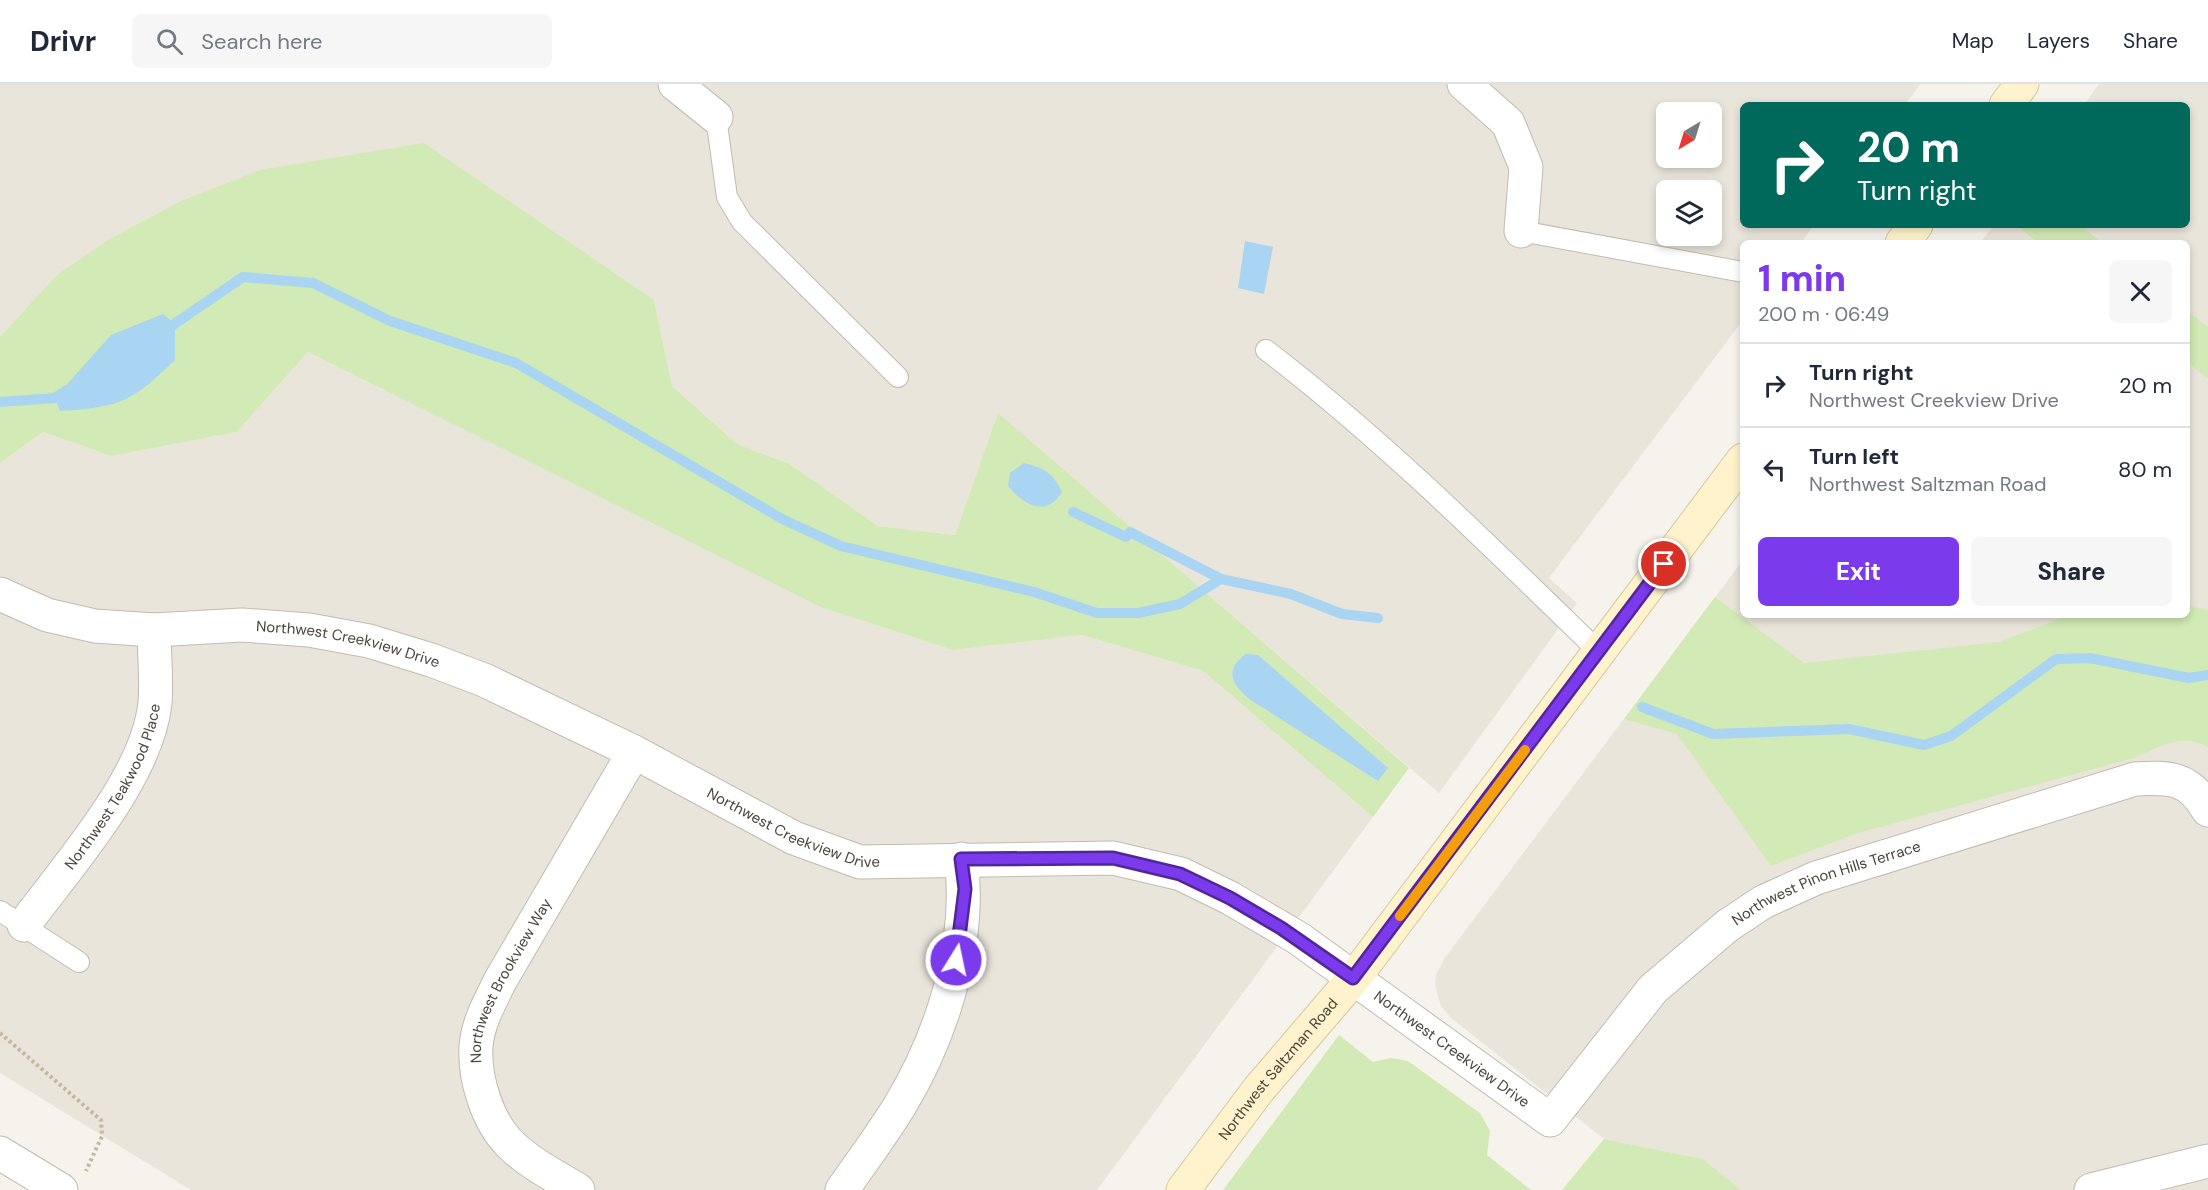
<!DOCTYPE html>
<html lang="en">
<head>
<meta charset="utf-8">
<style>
  :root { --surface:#fff; --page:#f6f6f7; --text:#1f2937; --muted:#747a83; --line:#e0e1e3; --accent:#7c3aed }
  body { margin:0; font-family:"DM Sans",sans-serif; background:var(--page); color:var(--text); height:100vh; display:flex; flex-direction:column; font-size:22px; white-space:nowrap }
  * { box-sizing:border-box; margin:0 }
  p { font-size:20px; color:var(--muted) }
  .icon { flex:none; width:33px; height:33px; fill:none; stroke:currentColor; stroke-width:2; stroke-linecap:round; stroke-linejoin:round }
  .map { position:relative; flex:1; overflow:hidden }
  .details { position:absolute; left:1740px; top:156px; width:450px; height:378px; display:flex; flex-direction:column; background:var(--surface); border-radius:9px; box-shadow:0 3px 9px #0003 }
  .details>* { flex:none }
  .hud { position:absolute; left:1740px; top:18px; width:450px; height:126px; border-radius:9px; box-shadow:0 3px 9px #0003; background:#00695c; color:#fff; overflow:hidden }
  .needle { width:39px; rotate:218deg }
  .fabs { position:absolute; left:1656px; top:18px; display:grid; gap:12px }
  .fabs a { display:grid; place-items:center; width:66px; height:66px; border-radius:9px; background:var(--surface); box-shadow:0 3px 9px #0003; font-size:30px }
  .pin { position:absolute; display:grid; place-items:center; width:51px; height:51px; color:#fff; margin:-26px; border:3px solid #fff; border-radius:50%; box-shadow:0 2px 6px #0007 }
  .me { position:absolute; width:66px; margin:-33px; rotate:10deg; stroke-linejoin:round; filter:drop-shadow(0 0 4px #0008) }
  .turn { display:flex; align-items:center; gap:21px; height:126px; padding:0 18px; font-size:27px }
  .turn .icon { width:78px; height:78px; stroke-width:2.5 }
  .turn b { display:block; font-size:42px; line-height:51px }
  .round { display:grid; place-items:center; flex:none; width:63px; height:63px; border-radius:9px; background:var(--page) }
  .overview { display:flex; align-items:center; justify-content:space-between; height:102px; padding:0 18px }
  h1 { font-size:36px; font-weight:800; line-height:45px; color:var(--accent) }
  .primary-button { display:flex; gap:12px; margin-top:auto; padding:12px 18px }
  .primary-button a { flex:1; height:69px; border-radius:9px; background:var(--accent); color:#fff; font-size:24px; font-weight:800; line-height:69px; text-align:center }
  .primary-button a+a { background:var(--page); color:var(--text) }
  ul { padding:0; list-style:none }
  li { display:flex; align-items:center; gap:18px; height:84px; padding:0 18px; border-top:2px solid var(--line) }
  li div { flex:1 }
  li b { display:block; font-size:22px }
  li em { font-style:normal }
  header { display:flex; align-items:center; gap:36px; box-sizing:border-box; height:84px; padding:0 30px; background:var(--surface); border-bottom:2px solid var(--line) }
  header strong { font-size:28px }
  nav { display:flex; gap:33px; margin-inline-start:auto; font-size:21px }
  .search { width:420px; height:54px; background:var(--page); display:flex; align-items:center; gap:15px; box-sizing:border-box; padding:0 21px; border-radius:9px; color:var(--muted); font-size:22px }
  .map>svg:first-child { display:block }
  .residential { fill:#eae5da; fill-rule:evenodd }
  .green { fill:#d2eab5 }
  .water { fill:#a9d4f2 }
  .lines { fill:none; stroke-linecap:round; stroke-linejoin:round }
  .stream { stroke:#a9d4f2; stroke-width:10 }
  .service-casing { stroke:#c2bbae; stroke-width:22 }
  .minor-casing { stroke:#c2bbae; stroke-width:35 }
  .tertiary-casing { stroke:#c2bbae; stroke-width:35 }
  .secondary-casing { stroke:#d6c79b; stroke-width:35 }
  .path { stroke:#c4b79f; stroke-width:4; stroke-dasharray:3 3; stroke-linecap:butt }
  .service { stroke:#fff; stroke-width:20 }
  .minor { stroke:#fff; stroke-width:33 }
  .tertiary { stroke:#fff; stroke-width:33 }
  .secondary { stroke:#fff3cd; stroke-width:33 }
  .route-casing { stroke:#51269a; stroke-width:15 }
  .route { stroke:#7c3aed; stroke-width:10 }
  .slow { stroke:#f59e0b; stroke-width:10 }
  .labels { text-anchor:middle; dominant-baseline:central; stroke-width:5; stroke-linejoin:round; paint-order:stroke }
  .street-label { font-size:15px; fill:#4b4439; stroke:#fff }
</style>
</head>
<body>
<header>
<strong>Drivr</strong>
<div class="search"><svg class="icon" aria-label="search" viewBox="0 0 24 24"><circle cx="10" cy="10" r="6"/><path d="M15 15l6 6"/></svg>Search here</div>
<nav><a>Map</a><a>Layers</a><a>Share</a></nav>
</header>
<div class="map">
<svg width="2208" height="1106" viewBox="0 0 2208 1106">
  <rect width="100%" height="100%" fill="#f6f3ec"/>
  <g class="residential">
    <path d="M0,0h1920l-15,21h-162v120h71l-13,18h-58v77l-194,258 28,25 -138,190 -441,-379 -43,121 -77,-9 -88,-62 -53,-20 -65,-58 -18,-86 -654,37zM1666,28h46v46h-46zM1666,106h46v46h-46z"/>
    <path d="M2099,0h109v243l-21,-17v-67h-84l-23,-18h107v-120h-103z"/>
    <path d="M1994,141h22l22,18h-58z"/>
    <path d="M308,268l512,255 133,43 129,-15 121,36 170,146 -276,373h-906l-191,-117v-610l43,-31 68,24 126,-24z"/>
    <path d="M2187,278l21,17v811h-467l-38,-31 -99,-20 -153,-121 -10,-12 -6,-21 1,-10 8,-16 299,-399v55h444z"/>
  </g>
  <g class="green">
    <path d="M424,59l230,157 18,86 65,58 53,20 88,62 77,9 43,-122 411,355 -36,49 -170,-146 -121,-36 -129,15 -133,-43 -512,-255 -71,80 -126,24 -68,-24 -43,31v-126l57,-62 51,-35 71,-38 81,-32z"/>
    <path d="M2016,141h64l23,18h-65z"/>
    <path d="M2187,226l21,17v52l-21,-17z"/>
    <path d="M1715,513l89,66 195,-21 70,-27h118v-10l21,5v137c-29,-15 -47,0 -74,11l-276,75 -87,33 -94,-132 -53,-15z"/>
    <path d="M1339,951l34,27 18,-4 17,3 72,52 10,18 -3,24 44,35h-308z"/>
    <path d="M1604,1055l99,20 38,31h-179z"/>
  </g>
  <g class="water">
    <path d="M1245,157l28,6 -9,47 -26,-6z"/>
    <path d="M163,230l12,10v36c-44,42 -54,47 -115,51l-5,-13 56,-63z"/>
    <path d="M1024,379c20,5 29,10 38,29 -16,26 -38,13 -54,-6l2,-13z"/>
    <path d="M1246,570l12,1 130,113 -10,13 -129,-82c-18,-16 -25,-29 -3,-45z"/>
  </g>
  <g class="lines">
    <g class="stream">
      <path d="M164,247l79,-54 70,6 77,38 126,42 268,157 57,26 193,46 63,21h41l42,-9 41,-25 70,15 51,20 36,4"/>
      <path d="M0,318l55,-4 12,-8"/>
      <path d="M1073,428l53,25 4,-5 91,47"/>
      <path d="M1642,623l71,27 136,-5 75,16 27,-9 105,-77 34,-1 99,20 19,-3"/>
    </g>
    <g class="service-casing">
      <g id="service">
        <path d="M716,33l11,80 15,25 156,155"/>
        <path d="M1521,147l222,41"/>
        <path d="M1266,266c119,91 226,198 333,302"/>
        <path d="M0,827l79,51"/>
      </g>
    </g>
    <g class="minor-casing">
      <g id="minor">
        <path d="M675,0l41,33"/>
        <path d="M1464,0l44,39 18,44 -5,64"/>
        <path id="s1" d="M0,510l47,21 48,11 59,4 88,-5 67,5 60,11 62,19 53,20 150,72 160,86 66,24 253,-4 68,16 49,24 68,40 252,182 103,-131 74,-63 36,-24 53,-24 319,-99c35,-2 54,-2 73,31"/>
        <path id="s2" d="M24,841c44,-60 123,-147 131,-222 2,-24 -1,-49 -1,-73"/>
        <path id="s3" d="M578,1106c-23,-14 -49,-27 -68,-46 -23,-23 -36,-66 -34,-98 2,-24 14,-44 24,-65l134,-229"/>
        <path d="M842,1106c19,-27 39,-54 57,-83 43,-71 73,-164 62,-248"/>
        <path d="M2091,1106l117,-29"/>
      </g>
    </g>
    <g class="tertiary-casing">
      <path id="tertiary" d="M0,1069l61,37"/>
    </g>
    <g class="secondary-casing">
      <g id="secondary">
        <path d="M2006,21l16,-21"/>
        <path d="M1902,159l14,-18"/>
        <path id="s4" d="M1183,1106l76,-101 95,-111 389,-518"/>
      </g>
    </g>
    <path class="path" d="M0,949l101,87 1,16 -16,35"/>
    <use href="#service" class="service"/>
    <use href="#minor" class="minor"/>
    <use href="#tertiary" class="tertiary"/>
    <use href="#secondary" class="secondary"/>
  </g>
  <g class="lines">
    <g class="route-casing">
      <path id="route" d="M956,876l9,-71 -4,-30 152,-1 67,16 50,24 51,30 72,50 311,-414"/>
    </g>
    <use href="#route" class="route"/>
    <path class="slow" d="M1400,832l125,-166"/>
  </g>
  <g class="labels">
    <g class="street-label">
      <text stroke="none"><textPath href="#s1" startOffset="356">Northwest Creekview Drive</textPath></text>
      <text stroke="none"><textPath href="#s2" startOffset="166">Northwest Teakwood Place</textPath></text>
      <text stroke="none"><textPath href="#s1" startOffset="842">Northwest Creekview Drive</textPath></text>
      <text stroke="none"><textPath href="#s1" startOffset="2056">Northwest Pinon Hills Terrace</textPath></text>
      <text stroke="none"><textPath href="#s3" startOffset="262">Northwest Brookview Way</textPath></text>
      <text stroke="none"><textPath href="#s1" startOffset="1562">Northwest Creekview Drive</textPath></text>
      <text stroke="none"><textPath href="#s4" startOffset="154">Northwest Saltzman Road</textPath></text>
    </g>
  </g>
</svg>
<div class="fabs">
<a><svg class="needle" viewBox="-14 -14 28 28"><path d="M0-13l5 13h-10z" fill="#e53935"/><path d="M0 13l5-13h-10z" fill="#747a83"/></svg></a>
<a><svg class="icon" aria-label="layers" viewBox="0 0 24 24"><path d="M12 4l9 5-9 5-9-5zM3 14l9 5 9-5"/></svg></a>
</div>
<div class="pin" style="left:1664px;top:480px;background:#d93025"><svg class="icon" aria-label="arrive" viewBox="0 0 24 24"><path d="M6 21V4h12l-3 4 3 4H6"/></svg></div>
<svg class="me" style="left:956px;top:876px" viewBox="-20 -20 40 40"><circle r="17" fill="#7c3aed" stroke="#fff" stroke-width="3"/><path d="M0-11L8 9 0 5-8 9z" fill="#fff"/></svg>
<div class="hud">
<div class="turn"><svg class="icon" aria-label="right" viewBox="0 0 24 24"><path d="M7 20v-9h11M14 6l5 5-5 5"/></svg><div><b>20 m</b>Turn right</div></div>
</div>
<section class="details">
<div class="overview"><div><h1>1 min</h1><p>200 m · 06:49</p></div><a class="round"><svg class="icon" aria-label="close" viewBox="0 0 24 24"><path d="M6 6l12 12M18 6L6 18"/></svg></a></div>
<ul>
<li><svg class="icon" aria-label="right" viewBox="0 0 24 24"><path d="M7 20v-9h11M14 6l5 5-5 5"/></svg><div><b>Turn right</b><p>Northwest Creekview Drive</p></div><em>20 m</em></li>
<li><svg class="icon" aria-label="left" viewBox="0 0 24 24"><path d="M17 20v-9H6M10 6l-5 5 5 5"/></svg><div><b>Turn left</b><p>Northwest Saltzman Road</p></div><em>80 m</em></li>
</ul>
<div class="primary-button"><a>Exit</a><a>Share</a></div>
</section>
</div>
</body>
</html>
